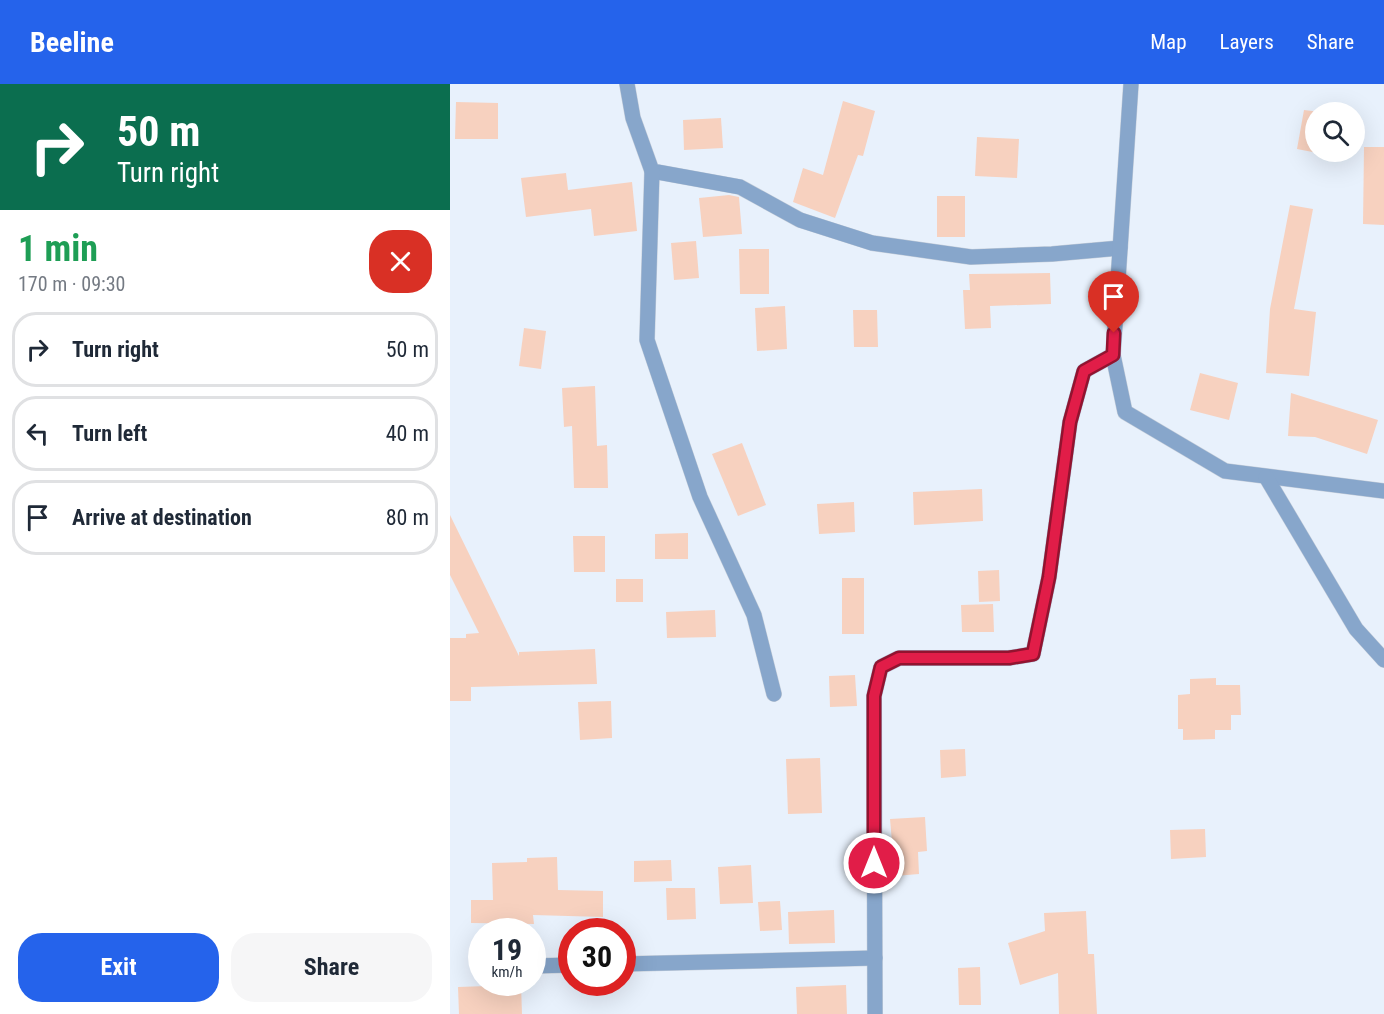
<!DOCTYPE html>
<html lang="en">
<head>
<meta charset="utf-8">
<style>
  :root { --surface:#fff; --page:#f6f6f7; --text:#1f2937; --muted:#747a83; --line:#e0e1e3; --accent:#2563eb }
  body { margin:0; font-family:"Roboto Condensed",sans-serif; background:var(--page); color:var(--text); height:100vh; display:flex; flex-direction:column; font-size:22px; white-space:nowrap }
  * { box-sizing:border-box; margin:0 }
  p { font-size:20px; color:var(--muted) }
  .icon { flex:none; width:33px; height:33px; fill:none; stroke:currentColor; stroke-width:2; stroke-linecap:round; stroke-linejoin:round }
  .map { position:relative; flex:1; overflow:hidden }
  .sheet { display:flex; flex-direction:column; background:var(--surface); width:450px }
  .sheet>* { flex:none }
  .hud { background:#0b6e4f; color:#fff; overflow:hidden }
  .fabs { position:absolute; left:855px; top:18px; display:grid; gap:12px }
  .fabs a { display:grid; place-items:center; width:60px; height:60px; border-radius:50%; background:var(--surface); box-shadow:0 6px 24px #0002; font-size:30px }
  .speed { position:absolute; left:18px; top:834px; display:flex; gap:12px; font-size:30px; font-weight:700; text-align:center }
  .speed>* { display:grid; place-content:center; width:78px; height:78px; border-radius:50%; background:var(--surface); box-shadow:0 6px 24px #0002; line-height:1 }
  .speed small { font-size:15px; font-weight:400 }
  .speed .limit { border:9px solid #d22; background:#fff; color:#111 }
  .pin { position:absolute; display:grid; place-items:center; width:51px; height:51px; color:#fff; margin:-62px -26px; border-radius:50% 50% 50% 0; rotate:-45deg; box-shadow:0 0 6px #0007 }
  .pin .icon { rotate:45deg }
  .me { position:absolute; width:66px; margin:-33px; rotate:0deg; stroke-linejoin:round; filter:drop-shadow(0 0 4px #0008) }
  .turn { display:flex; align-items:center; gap:21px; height:126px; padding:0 18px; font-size:27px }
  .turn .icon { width:78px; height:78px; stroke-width:2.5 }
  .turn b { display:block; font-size:42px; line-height:51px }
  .round { display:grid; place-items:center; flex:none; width:63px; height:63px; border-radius:24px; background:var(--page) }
  .summary { display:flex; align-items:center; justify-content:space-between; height:102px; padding:0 18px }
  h1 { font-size:36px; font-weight:700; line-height:45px; color:#1e9e55 }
  .button { display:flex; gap:12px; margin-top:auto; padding:12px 18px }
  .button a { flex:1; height:69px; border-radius:24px; background:var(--accent); color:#fff; font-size:24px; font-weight:700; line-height:69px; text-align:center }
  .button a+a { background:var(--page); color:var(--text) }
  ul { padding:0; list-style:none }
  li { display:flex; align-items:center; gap:18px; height:75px; margin:0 12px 9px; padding:0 6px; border:3px solid var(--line); border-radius:24px }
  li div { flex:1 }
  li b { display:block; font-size:22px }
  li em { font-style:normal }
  header { display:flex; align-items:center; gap:36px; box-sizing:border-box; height:84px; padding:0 30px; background:var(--accent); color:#fff }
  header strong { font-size:28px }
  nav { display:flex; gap:33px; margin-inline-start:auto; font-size:21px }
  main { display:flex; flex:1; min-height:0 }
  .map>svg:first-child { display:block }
  .building { fill:#f7d1bf }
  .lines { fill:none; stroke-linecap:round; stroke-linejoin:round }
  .minor-casing { stroke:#c6ced9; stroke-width:16 }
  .minor { stroke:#87a6cb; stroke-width:15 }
  .route-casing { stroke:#92132f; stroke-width:15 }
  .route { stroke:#e11d48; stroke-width:10 }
</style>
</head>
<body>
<header>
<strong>Beeline</strong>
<nav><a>Map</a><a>Layers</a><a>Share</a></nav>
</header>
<main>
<section class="sheet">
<div class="hud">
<div class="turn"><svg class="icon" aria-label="right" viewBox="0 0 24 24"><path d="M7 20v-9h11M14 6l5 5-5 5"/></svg><div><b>50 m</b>Turn right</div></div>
</div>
<div class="summary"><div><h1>1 min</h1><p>170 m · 09:30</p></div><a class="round" style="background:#d93025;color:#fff"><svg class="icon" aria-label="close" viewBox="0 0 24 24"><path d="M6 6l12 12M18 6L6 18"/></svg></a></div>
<ul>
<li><svg class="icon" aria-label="right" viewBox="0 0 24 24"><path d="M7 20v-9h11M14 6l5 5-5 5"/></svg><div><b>Turn right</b></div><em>50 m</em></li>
<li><svg class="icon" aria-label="left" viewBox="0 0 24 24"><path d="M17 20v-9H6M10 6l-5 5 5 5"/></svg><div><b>Turn left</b></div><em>40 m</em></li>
<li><svg class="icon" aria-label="arrive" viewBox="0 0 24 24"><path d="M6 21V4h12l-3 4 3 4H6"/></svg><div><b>Arrive at destination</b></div><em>80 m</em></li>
</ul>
<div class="button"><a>Exit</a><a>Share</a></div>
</section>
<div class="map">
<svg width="934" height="930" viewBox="0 0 934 930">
  <rect width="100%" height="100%" fill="#e8f1fc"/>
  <g class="building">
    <path d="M393,17l32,10 -12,45 -5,-1 -23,63 -42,-16 10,-34 20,7z"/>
    <path d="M6,18l42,1v36h-43z"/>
    <path d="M854,26l16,2h-4v40h13l-1,3 -31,-6z"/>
    <path d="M271,34l2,30 -39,2 -1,-30z"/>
    <path d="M527,53l42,2 -2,39 -42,-2z"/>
    <path d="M914,63h20v78l-21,-1z"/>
    <path d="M116,89l2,17 64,-8 5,49 -43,5 -3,-27 -65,8 -5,-39z"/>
    <path d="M279,111l10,2 3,37 -39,3 -4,-39z"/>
    <rect x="487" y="112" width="28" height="41"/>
    <path d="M840,121l23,4 -19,100 22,3 -7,64 -43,-3 4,-64z"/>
    <path d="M246,157l3,37 -25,2 -3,-37z"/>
    <path d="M289,165h30v45h-29z"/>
    <path d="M600,189l1,31 -61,2 1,22 -26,1 -2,-39h7l-1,-16z"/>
    <path d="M335,222l2,43 -30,2 -2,-43z"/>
    <path d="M403,226h24l1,37h-24z"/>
    <path d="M74,244l22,3 -5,38 -22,-3z"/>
    <path d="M750,289l38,10 -9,37 -39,-10z"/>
    <path d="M145,302l2,60 10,-1 1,43h-34l-2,-62 -8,1 -2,-39z"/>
    <path d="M841,309l87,27 -11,34 -52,-17 -27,-1z"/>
    <path d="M292,359l24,62 -28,11 -26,-62z"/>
    <path d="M532,405l1,32 -69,4 -1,-33z"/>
    <path d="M404,418l1,30 -36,2 -2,-30z"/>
    <path d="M0,431l69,141v-4l76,-3 2,35 -126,3v14h-21v-63h16v-4l13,-1 -29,-58z"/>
    <path d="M238,449v26h-33v-25z"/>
    <path d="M123,452h32v36h-31z"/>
    <path d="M549,486l1,31 -21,1 -1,-31z"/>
    <rect x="392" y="494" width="22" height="56"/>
    <rect x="166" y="495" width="27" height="23"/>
    <path d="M543,520l1,28h-32l-1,-27z"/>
    <path d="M265,526l1,27 -49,1 -1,-26z"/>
    <path d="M405,591l2,31 -27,1 -1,-31z"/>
    <path d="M766,594v7h24l1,30h-10v15h-16v9l-32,1v-11h-5v-34l12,-1v-15z"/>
    <path d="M161,617l1,37 -32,2 -2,-38z"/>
    <path d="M515,665l1,27 -25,2 -1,-28z"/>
    <path d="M370,674l2,55 -34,1 -2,-55z"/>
    <path d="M475,733l2,34 -9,1 1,22 -24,2 -5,-57z"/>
    <path d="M755,745l1,28 -35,2 -1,-29z"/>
    <path d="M107,773l1,33 45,1v26l-70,-2 1,9 -63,-1v-23h22l-1,-37 35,-1v-4z"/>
    <path d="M221,776l1,21 -38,1v-21z"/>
    <path d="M301,781l2,38 -33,1 -2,-37z"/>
    <path d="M216,804h29l1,31 -29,1z"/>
    <path d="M330,817l2,29 -22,1 -2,-29z"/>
    <path d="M384,826l1,33 -46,1 -1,-32z"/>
    <path d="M636,827l2,43h6l3,60h-38l-1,-41 -38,12 -12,-42 37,-12 -1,-18z"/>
    <path d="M530,883l1,38h-22l-1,-37z"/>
    <path d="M71,901l1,29h-63l-1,-27z"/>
    <path d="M396,901l1,29h-50l-1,-27z"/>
  </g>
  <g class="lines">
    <g class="minor-casing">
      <g id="minor">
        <path d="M177,0l6,34 19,53 88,16 60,33 72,23 99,14 81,-3 68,-6"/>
        <path d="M681,0l-18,271 12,57 100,59 159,20"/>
        <path d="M202,87l-5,169 53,157 54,118 20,79"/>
        <path d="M816,393l90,152 28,31"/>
        <path d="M172,880l253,-6"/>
        <path d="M82,882l40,-1"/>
        <path d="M425,930l-1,-318 7,-29 18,-9h110l24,-4 16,-77 21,-155 14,-51 29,-16"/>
      </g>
    </g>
    <use href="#minor" class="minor"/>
  </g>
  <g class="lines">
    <g class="route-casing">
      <path id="route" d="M424,779v-167l7,-29 18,-9h110l24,-4 16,-77 21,-155 14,-51 29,-16 1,-22"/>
    </g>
    <use href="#route" class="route"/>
  </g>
</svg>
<div class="fabs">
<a><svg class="icon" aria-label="search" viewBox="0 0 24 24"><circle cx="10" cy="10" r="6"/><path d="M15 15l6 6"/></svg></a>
</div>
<div class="speed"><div>19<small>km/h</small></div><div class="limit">30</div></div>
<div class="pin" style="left:664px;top:249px;background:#d93025"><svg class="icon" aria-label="arrive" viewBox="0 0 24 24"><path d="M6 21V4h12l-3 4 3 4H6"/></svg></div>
<svg class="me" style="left:424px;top:779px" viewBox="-20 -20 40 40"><circle r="17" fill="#e11d48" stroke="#fff" stroke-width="3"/><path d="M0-11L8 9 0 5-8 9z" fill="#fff"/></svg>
</div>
</main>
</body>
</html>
